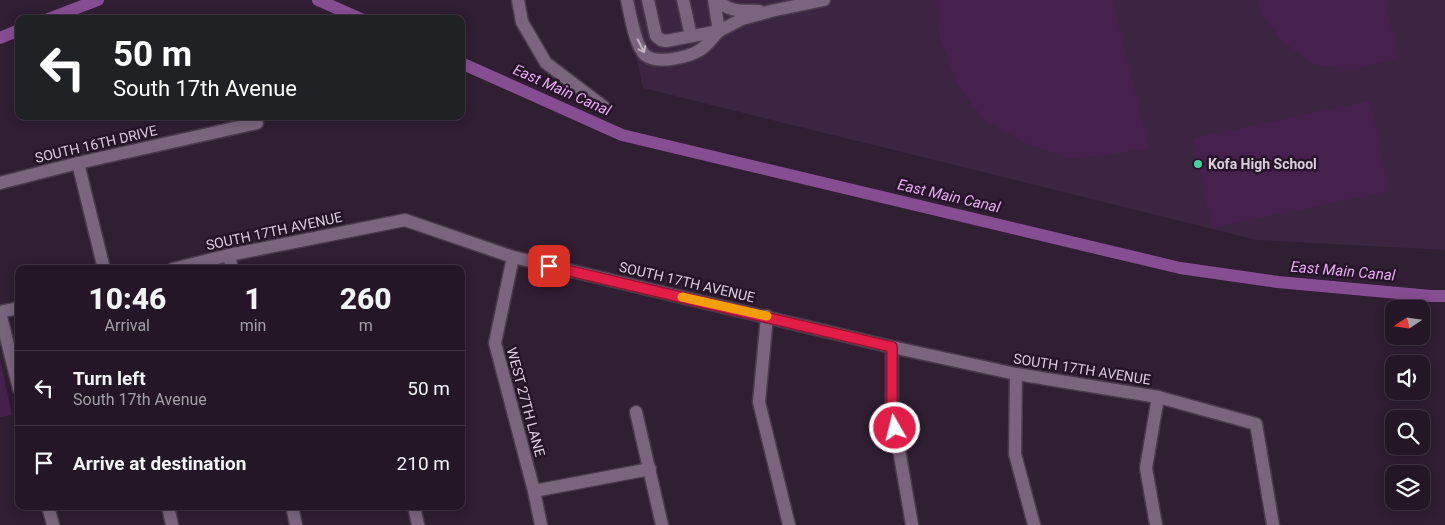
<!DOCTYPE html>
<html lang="en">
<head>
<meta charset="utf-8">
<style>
  :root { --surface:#241626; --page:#2c1f2e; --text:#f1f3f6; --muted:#a39fa7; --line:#413543 }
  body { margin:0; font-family:Roboto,sans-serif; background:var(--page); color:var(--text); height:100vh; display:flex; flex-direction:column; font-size:19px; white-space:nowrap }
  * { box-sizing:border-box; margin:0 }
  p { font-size:16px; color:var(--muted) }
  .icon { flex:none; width:28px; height:28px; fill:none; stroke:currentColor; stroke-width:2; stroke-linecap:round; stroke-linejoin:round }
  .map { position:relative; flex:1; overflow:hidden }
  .panel { position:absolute; left:15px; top:265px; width:450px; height:245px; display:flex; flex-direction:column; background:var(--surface); border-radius:10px; box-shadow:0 2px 12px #0003,0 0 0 1px var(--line) }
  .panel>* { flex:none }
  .hud { position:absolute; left:15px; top:15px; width:450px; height:105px; border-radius:10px; box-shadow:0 2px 12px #0003,0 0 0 1px var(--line); background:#202124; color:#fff; overflow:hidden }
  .needle { width:32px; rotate:257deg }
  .fabs { position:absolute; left:1385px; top:300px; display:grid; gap:10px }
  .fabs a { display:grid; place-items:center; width:45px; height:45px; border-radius:10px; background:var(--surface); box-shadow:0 2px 12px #0003,0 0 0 1px var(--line); font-size:25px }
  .pin { position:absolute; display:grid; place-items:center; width:42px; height:42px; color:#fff; margin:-21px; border-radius:10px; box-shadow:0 2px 8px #0006 }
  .me { position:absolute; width:55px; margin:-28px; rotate:352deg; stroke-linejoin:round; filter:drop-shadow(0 0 4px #0008) }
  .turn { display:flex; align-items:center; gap:18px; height:105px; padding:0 15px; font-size:22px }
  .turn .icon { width:65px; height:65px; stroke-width:2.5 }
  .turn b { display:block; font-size:35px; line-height:42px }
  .eta { display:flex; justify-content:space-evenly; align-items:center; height:85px; text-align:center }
  .eta b { font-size:30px; font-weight:800; line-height:35px }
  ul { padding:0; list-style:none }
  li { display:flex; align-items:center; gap:15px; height:75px; padding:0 15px; border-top:1px solid var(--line) }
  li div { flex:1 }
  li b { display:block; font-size:19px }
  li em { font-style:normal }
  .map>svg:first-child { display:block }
  .built { fill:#3c2540 }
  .green { fill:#46214d }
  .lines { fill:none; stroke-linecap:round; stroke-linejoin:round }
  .canal { stroke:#874d92; stroke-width:12 }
  .minor-casing { stroke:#4a3b4c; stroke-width:15 }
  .minor { stroke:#7a647e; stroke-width:12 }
  .oneway { stroke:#c2b4c4 }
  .route-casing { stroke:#92132f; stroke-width:12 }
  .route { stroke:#e11d48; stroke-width:9 }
  .slow { stroke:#f59e0b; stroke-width:9 }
  .poi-dot { fill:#41d4a1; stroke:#261429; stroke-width:2 }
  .labels { text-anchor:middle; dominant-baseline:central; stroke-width:5; stroke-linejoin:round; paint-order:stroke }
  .street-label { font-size:14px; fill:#dacedc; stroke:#261429 }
  .poi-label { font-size:14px; font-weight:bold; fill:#dacedc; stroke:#261429; text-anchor:start }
  .water-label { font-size:15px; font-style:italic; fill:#eaabf5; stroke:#261429 }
</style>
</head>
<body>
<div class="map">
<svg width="1445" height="525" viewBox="0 0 1445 525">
  <rect width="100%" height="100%" fill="#301e33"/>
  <path class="built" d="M624,0h821v250l-188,-10 -614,-152z"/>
  <g class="green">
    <path d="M936,0h176l38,148 -43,7 -40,3 -44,-16 -38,-21 -29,-38 -16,-44z"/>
    <path d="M1258,0h127l13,57 -44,13 -41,-6 -29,-21 -23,-29z"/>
    <path d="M1370,101l19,90 -177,37 -19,-90z"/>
    <path d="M0,358l12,57 -12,2z"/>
  </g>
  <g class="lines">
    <g class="canal">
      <path d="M318,0l43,19"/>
      <path d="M48,19l50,-19"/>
      <path d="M0,38l19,-8"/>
      <path d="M461,63l161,72 558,133 98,14 153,14h14"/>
    </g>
    <g class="minor-casing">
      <g id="minor">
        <path d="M518,0l4,22 24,41 58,44"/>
        <path d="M627,0c3,13 8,46 18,55 12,10 44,2 55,-5 8,-5 13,-13 19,-19"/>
        <path d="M648,0l8,36 5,4 5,1 53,-10 23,-12 29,-8 53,-11"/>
        <path d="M683,0l8,36"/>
        <path d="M714,0l5,31"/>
        <path d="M718,0c11,13 25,10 41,11"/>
        <path d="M78,163l26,106"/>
        <path d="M0,183l78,-20 179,-40"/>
        <path d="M229,255l3,14"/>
        <path d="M513,257l-18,86 39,148 7,34"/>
        <path d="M173,269l56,-14 176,-35 108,37 379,90 124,27 142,23 98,27 17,101"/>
        <path d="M0,312l19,-4"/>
        <path d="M0,313l19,76"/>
        <path d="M767,316l-8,86 30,123"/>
        <path d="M892,347v62l20,116"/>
        <path d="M1016,374l-1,80 19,71"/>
        <path d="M636,412l26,113"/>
        <path d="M534,491l116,-22"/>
        <path d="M48,506l5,19"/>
        <path d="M168,506l4,19"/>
        <path d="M292,506l4,19"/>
        <path d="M414,506l4,19"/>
        <path d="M1156,525l-10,-57 12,-71"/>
      </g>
    </g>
    <use href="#minor" class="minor"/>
  </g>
  <defs><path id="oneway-shaft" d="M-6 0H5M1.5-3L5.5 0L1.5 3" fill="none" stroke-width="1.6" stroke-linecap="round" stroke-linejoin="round" transform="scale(1.25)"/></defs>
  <use class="oneway" href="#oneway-shaft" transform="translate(641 46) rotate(63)"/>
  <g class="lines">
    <g class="route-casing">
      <path id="route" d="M549,266l343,81v62l3,19"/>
    </g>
    <use href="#route" class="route"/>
    <path class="slow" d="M682,297l85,19"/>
  </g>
  <circle class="poi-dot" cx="1198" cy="164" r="5"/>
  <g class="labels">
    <g class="street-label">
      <text transform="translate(96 144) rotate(-13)">SOUTH 16TH DRIVE</text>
      <text transform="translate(274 231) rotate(-12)">SOUTH 17TH AVENUE</text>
      <text transform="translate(687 282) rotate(13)">SOUTH 17TH AVENUE</text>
      <text transform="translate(1082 369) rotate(9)">SOUTH 17TH AVENUE</text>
      <text transform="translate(526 402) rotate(75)">WEST 27TH LANE</text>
    </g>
    <g class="poi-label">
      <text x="1208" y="164">Kofa High School</text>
    </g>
    <g class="water-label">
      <text transform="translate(562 90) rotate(24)">East Main Canal</text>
      <text transform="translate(949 196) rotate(13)">East Main Canal</text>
      <text transform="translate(1343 271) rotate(5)">East Main Canal</text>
    </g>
  </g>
</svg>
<div class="fabs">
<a><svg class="needle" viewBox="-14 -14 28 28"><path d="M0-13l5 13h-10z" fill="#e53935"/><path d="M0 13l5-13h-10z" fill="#a39fa7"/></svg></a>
<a><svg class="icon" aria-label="sound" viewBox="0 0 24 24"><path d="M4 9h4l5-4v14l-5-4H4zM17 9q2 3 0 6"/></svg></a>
<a><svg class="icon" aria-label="search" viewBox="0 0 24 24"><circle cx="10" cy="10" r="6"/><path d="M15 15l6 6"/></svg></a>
<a><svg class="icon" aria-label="layers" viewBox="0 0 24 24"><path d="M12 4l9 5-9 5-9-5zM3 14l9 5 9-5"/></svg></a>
</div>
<div class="pin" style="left:549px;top:266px;background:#d93025"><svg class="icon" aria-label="arrive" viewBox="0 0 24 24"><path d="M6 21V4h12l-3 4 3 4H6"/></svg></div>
<svg class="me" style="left:895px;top:428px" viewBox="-20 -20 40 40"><circle r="17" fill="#e11d48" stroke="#fff" stroke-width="3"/><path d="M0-11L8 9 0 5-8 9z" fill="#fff"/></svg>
<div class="hud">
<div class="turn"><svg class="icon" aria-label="left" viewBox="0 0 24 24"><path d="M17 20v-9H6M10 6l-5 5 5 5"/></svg><div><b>50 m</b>South 17th Avenue</div></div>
</div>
<section class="panel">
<div class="eta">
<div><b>10:46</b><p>Arrival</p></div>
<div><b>1</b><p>min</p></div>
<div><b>260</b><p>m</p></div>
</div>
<ul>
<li><svg class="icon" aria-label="left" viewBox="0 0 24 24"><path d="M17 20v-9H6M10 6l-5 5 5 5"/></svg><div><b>Turn left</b><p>South 17th Avenue</p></div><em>50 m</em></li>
<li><svg class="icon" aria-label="arrive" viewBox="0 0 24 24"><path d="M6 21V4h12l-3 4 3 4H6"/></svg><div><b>Arrive at destination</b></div><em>210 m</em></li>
</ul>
</section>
</div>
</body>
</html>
